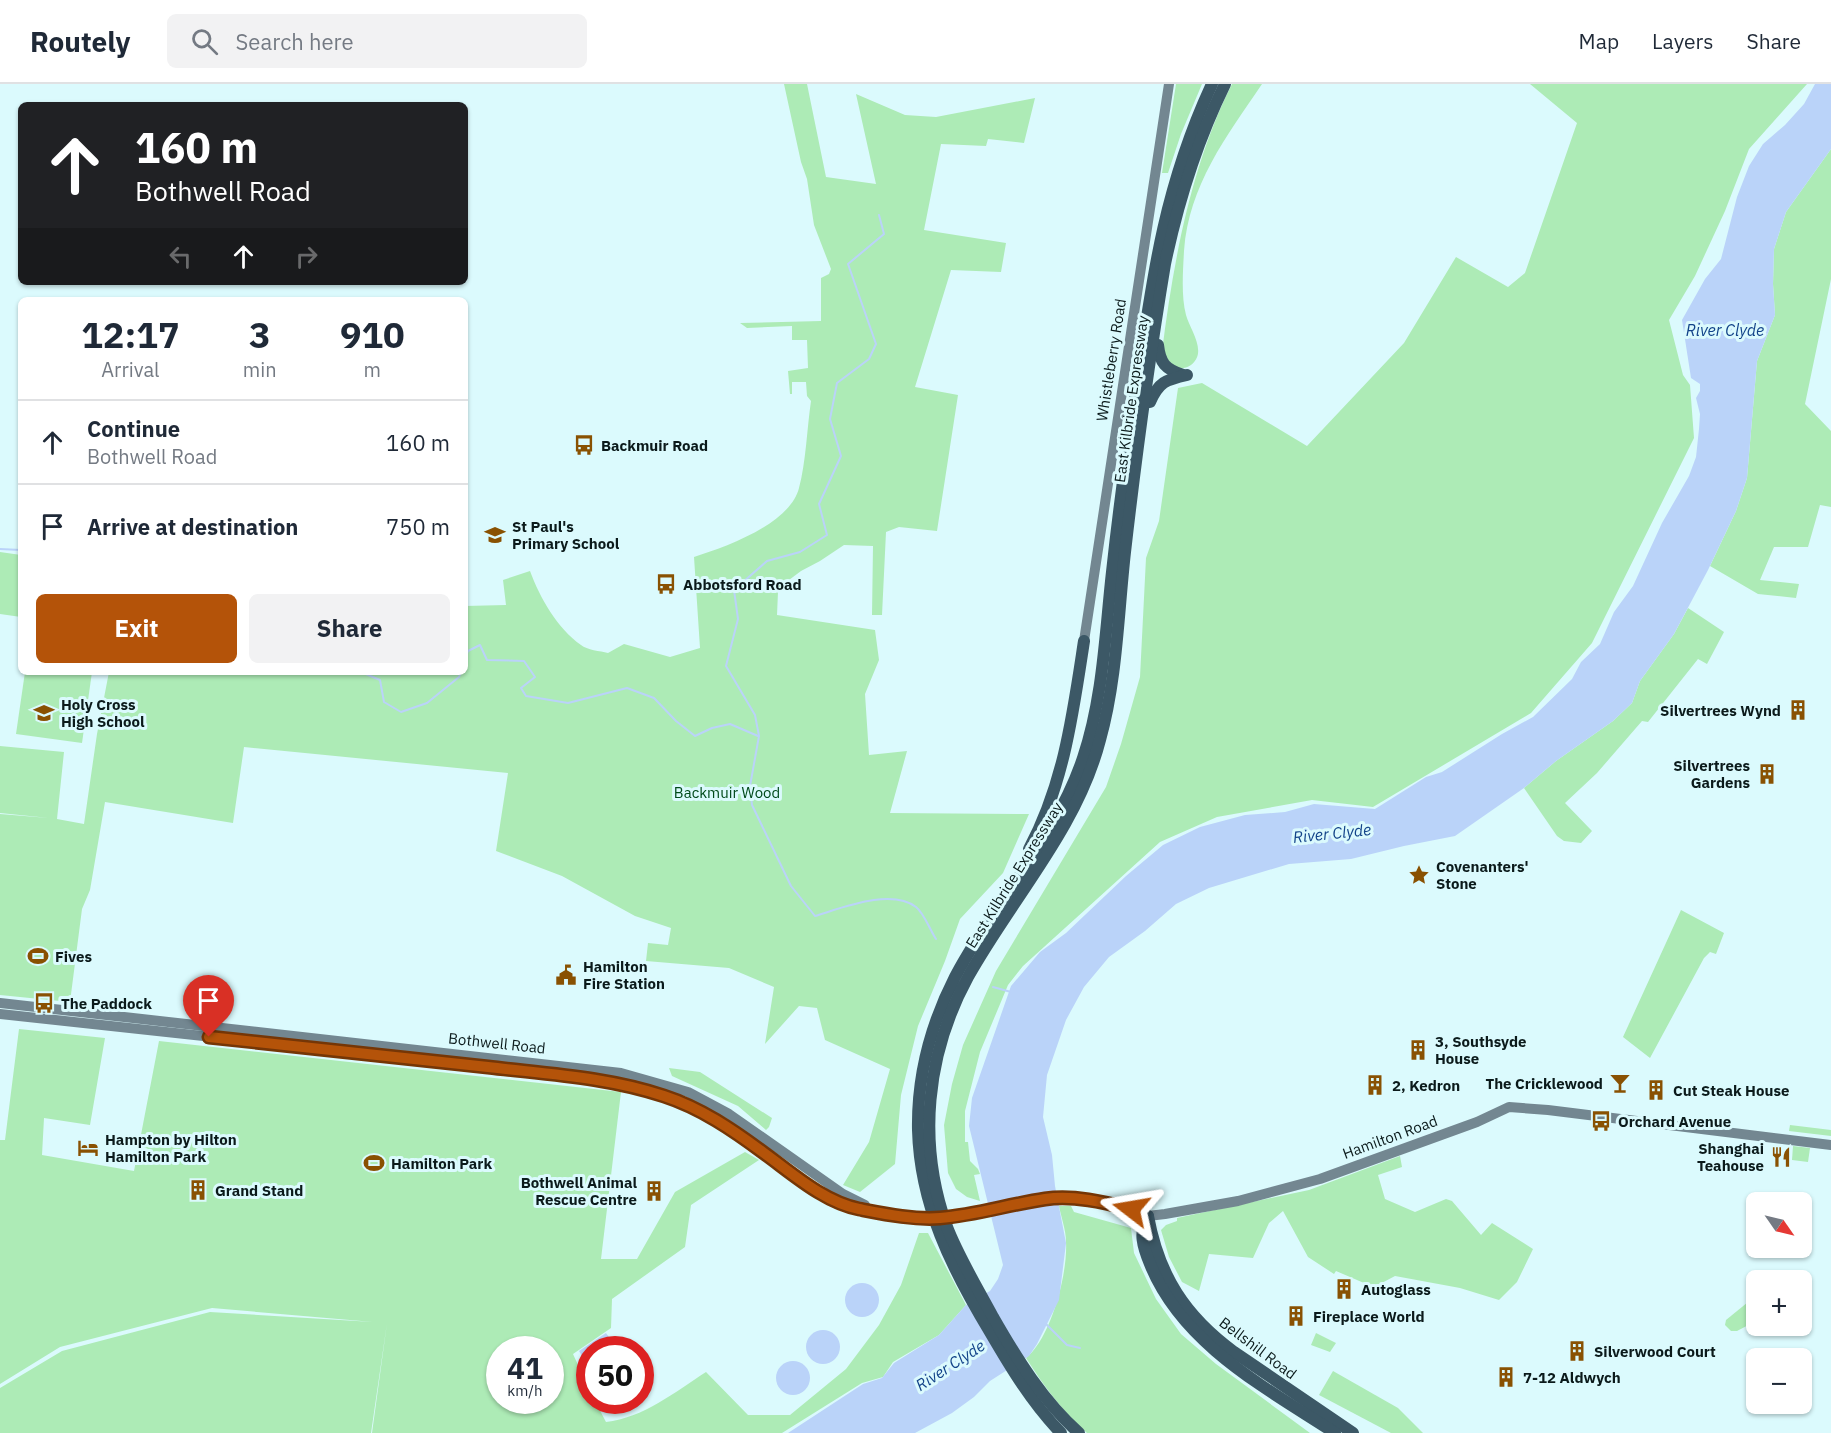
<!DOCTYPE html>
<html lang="en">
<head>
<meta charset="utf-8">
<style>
  :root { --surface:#fff; --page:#f2f2f3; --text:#1f2937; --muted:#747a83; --line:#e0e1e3; --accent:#b45309 }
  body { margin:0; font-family:"IBM Plex Sans",sans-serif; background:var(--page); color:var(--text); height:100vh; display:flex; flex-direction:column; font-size:22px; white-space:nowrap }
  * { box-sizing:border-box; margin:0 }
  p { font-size:20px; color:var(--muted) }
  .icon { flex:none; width:33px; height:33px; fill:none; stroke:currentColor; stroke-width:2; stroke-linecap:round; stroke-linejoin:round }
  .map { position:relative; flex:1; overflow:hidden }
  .panel { position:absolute; left:18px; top:213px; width:450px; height:378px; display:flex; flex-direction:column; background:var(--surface); border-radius:9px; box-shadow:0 2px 4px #0004 }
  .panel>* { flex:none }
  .banner { position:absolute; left:18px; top:18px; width:450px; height:183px; border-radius:9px; box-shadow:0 2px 4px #0004; background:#202124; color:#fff; overflow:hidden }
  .needle { width:39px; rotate:124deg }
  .buttons { position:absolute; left:1746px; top:1108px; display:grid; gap:12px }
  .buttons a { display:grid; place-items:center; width:66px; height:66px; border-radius:9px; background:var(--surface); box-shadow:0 2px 4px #0004; font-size:30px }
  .speed { position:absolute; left:486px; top:1252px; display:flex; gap:12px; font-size:30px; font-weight:700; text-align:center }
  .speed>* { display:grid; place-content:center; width:78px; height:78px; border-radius:50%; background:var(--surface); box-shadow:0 2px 4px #0004; line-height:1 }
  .speed small { font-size:15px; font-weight:400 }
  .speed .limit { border:9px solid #d22; background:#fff; color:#111 }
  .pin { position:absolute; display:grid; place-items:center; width:51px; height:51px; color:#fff; margin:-62px -26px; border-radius:50% 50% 50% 0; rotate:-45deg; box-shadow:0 0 6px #0007 }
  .pin .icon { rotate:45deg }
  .me { position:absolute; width:66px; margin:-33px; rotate:284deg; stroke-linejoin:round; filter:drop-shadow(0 0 4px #0008) }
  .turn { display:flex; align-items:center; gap:21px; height:126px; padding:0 18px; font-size:27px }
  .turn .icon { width:78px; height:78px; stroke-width:2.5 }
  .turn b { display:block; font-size:42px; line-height:51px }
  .lanes { display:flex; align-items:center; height:57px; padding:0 18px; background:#0003; justify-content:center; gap:30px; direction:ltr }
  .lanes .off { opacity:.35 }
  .eta { display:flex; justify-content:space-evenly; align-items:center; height:102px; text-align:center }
  .eta b { font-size:36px; font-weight:800; line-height:42px }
  .cta { display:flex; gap:12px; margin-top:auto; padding:12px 18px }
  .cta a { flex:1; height:69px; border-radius:9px; background:var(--accent); color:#fff; font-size:24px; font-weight:800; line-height:69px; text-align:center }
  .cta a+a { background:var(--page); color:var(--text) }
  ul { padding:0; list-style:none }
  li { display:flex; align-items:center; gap:18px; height:84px; padding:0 18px; border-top:2px solid var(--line) }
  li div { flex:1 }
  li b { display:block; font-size:22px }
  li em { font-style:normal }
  header { display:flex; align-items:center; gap:36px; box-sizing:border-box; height:84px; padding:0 30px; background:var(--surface); border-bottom:2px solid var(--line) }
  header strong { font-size:28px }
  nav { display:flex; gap:33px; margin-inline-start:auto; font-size:21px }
  .search { width:420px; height:54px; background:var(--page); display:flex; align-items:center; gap:15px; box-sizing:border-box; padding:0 21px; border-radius:9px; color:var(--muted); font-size:22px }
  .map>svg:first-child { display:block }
  .green { fill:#adebb6; fill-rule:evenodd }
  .water { fill:#bad3f9 }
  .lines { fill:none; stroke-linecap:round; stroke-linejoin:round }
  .stream { stroke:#bad3f9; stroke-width:2 }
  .secondary { stroke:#738791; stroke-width:10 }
  .highway { stroke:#3c5866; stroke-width:12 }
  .secondary-bridge { stroke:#738791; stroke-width:10 }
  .route-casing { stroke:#753606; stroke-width:15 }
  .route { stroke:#b45309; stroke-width:10 }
  .labels { text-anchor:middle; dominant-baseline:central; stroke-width:6; stroke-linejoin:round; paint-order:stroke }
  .street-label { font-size:15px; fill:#0b1a1b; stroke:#dbfafd }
  .poi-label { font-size:15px; font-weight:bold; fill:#0b1a1b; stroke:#dbfafd; text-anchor:start }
  .park-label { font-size:15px; fill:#014a1a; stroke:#dbfafd }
  .water-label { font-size:16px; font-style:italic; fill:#124389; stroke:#dbfafd }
</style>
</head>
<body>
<header>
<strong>Routely</strong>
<div class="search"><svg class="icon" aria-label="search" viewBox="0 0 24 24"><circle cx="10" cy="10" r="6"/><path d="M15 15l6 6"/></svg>Search here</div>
<nav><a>Map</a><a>Layers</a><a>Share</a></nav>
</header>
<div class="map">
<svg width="1831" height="1349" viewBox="0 0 1831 1349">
  <rect width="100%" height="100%" fill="#dbfafd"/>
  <g class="green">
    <path d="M784,0h23l19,93 50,7 -20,-90 49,21 31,2 99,-19 -11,45 -36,-4 -2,7 -45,-2 -17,86 82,13 -5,29 -50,-2 -36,117 43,8 -21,136 -38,-4 -13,5 -4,83h-10l1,-69 -29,-1 -24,16 -19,10 -16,12 -7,9 -1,23 98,15 4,30 -14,34 4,61 38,-4 -17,62 139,1 -26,59 -43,46 -15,42 -27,65 -17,69 -6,69 -35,28 -17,-7 26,-43 21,-73 -65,-29 -8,-32 -18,-2 -34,38 9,-57 -45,-19 -83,-7 2,-18 20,2 3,-17 -36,-12 -73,-40 -66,-25 12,-78 -264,-26 -11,76 -128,-21 -15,88 -8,19 -12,93 -70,-7v-181l49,4 -49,-5v-67l64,6 -7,67 27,5 13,-90 12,-62h356v-66l41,-1 -3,-25 27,-9c10,27 27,57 51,74 6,5 19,6 27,8l16,-9 46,13 30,-9 -6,-91c32,-10 96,-33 105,-69 7,-26 8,-60 12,-87l-4,-5 -1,-14h-14v12h-2l-2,-23 20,-3 -1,-28h-15v-14l-45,2 -7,-5 81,-2v-43l8,-4 2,-5 -17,-44 -7,-46 -6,-17z"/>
    <path d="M1176,0h26l-21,50 -13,39h-6z"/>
    <path d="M1232,0h30c-36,53 -73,101 -78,167 -1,20 -3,45 2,64 4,15 22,37 5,50 -6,4 -11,4 -17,2l-12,-15c11,-89 29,-187 70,-268z"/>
    <path d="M1530,0h277l-58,65 -24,62 -30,65 -26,44 14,55 7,10 4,53 -102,205 -61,70 -158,94 -61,-7 -95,17 -57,25 -137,124 -15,19 -28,67 -15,59v31h3l2,19 8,8 2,5 -6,1 6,26 -13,-4 -11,-8 -8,-16 -4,-48 8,-41 11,-39 33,-74 110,-184 15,-43 19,-67 6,-119 13,-37 19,-133 24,-5 105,63 97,-103 52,-86 52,30 17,-14 52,-150z"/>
    <path d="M1831,65v130l-26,125 26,27v76l-11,-2 -12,42h-34l-14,33 39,4 -3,14 -38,-4 -48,-28 26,-55 11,-33 10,-117 18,-46 -2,-31 1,-35 12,-37z"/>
    <path d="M0,468l21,3v62l-21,-3z"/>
    <path d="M1688,524l36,24 -17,32 -9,-5 -50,63 -6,-1 -45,52 -32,30 27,28 -11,12 -17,-2 -7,-5 -33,-48 32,-27 57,-40 19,-18 8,-22 34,-47z"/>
    <path d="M25,588h67l-10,71 -66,-9z"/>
    <path d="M1681,826l43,23 -8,21 -6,-2 -6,6 -54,100 -27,-21z"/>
    <path d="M19,945l86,9 -15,87 -46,-7 -2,37 92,16 25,-130 462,51 -20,167h36l38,-67 70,-40 14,8 -68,45 -6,42 -73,52 -1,29 -38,26 16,35 1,12h5l11,21c37,-4 69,-30 100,-50l42,43h42l56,-46 33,-44 22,-40 18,-52h9l38,72 -27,30 -46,27 -10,15 -21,6 -80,50h-410l15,-110 -16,110h-371v-45l62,-37 148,-39 163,10 -161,-14 -152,39 -60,37v-244h5zM500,1266h50v51h-50z"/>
    <path d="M669,984l31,4 72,46 -3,9 -3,3 -28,-24 -66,-30z"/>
    <path d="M1790,1041l41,5v6l-42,-5z"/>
    <path d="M1793,1062l17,2 -2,14 -16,-2z"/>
    <path d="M1400,1072l2,11 -24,8 7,24 30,13 31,-13 6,2 29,34 11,-12 41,26 -16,33 -18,18 -39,-12 -65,-12 -34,18 3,-11 -28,-12 -2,3 -26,-17 -25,-46 -14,12 -16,35 -44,-4 -10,37 -17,-9 -13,-25 -8,-27 5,-5 11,-4v-3l132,-28z"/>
    <path d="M1059,1122h12l3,6 57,16 3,25 22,46 25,35 35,30 94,69h-223c-25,-22 -43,-47 -61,-75 25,-20 42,-85 40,-116 0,-12 -5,-25 -7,-36z"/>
    <path d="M1753,1214l3,2v21l-19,10h-6l-6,-6 1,-5z"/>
    <path d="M1316,1249l20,10 -6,9 -19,-7z"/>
    <path d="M1333,1287l65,37 25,25h-32l-72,-38z"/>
  </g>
  <g class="water">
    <path d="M1815,0h16v65l-45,63 -12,37 -1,35 2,31 -18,46 -10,117 -11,33 -28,59 -34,64 -34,47 -8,22 -19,18 -57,40 -32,27 -69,48 -51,10 -53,13 -62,5 -80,24 -33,16 -31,27 -36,26 -25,30 -18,33 -19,55 -4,42 9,38 3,31 11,57 -7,57 -22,44 -8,12 -39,25 -16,16 -22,16 -37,20h-127l75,-49 19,-6 12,-15 45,-28 27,-30 24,-14 8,-12 5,-14 -34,-139 3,-28 39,-112 29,-34 26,-19 60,-57 37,-31 37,-18 45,-12 40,-3 29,-8 61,5 51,-32 16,-5 60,-38 31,-17 39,-38 9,-17 19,-18 14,-32 19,-26 29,-63 27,-47 7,-19 3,-28 1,-15 -4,-16 4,-7v-7l-9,-6 -9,-58 23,-41 16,-20 16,-62 12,-31 14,-22 22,-19 19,-21z"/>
    <circle cx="862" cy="1216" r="17"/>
    <circle cx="823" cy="1263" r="17"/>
    <path d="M606,1249l12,17h-28l-1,17 -10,-16z"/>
    <circle cx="793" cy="1294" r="17"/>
  </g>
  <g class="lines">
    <g class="stream">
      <path d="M879,131l5,19 -36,30 28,80 -7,15 -32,24 -7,36 11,37 -22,48 8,31 -27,17 -33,9 -33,29 4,29 -12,47 29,49 4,21 -9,50 2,19 39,81 24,30c27,-8 76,-28 101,-9 8,6 14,23 20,32"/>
      <path d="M0,465l21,1"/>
      <path d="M465,575l3,-8 12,-6 7,15 37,1 11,16 -14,11 5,8 42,7 59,-15 27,10 22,23 19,15 17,-8 18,-4 28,12"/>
      <path d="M361,588l19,8 4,22 17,10 26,-9 32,-26 2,-5"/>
      <path d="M993,903l18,5"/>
      <path d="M1045,1239l22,22 13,3"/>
    </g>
    <g class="secondary">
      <path d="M1084,557l85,-557"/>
      <path d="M0,919l621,70 67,19 41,22 114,80 22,11"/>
      <path d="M0,930l555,60c43,6 89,10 129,29 55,27 101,68 153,99l21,7 64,10"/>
      <path d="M963,1131l82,-16 24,-1 45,7 34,11 17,-2 73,-13 82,-22 157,-57 32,-15 39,3 283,35"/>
    </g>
    <g class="highway">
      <path d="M1158,261c2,18 7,24 25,30"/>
      <path d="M1150,318c9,-20 15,-22 37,-27"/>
      <path d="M1029,765c35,-65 44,-136 55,-208"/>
      <path d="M1148,1132c11,60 37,100 86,136l119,81"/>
      <path d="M1148,1132c-10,16 -5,31 2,48 32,80 116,124 185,169"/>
      <path d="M1061,1349c-29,-30 -50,-65 -71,-101 -38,-63 -70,-127 -72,-202 -1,-53 13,-106 37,-153 39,-75 101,-138 128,-219 20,-60 22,-123 29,-186 7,-65 16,-130 26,-194 15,-107 28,-195 74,-294"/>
      <path d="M1079,1349c-36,-32 -62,-74 -86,-116 -16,-30 -34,-59 -46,-90 -30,-84 -21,-173 21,-250 44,-79 109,-148 132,-237 17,-61 18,-125 25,-188 11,-96 24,-192 40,-288 13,-62 32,-123 60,-180"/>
    </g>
    <path class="secondary-bridge" d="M922,1135l41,-4"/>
  </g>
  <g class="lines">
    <g class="route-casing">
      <path id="route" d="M209,953c93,10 186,20 279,30 59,7 119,10 176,29 37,12 69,34 100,57 29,21 60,49 95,56 26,5 55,11 81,9 36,-3 70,-14 105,-19 29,-4 58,3 86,10"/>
    </g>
    <use href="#route" class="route"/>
  </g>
  <defs>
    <g id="bus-bare" transform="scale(1.62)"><path d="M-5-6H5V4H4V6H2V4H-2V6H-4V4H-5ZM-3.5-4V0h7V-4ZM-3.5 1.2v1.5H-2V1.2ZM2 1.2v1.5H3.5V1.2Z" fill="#895102" stroke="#dbfafd" stroke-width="2.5" paint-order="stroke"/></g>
    <g id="school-bare" transform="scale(1.62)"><path d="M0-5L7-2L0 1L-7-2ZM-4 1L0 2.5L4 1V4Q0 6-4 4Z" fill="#895102" stroke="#dbfafd" stroke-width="2.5" paint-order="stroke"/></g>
    <g id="building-bare" transform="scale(1.62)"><path d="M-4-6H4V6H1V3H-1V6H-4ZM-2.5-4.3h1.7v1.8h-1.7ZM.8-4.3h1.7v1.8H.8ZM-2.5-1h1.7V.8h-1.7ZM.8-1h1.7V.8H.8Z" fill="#895102" stroke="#dbfafd" stroke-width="2.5" paint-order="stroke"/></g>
    <g id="sight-bare" transform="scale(1.62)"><path d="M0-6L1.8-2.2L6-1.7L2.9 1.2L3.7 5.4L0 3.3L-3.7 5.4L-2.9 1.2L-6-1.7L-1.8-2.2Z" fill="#895102" stroke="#dbfafd" stroke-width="2.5" paint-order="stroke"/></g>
    <g id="stadium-bare" transform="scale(1.62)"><path d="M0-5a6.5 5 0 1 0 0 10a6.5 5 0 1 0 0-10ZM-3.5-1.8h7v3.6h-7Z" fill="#895102" stroke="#dbfafd" stroke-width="2.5" paint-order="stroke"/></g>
    <g id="civic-bare" transform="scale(1.62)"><path d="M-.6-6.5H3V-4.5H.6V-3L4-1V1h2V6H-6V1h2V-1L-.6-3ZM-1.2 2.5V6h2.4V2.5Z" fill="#895102" stroke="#dbfafd" stroke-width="2.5" paint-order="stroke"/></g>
    <g id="bar-bare" transform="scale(1.62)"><path d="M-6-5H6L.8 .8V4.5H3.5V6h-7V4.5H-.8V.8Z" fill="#895102" stroke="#dbfafd" stroke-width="2.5" paint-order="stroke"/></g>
    <g id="hotel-bare" transform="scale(1.62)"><path d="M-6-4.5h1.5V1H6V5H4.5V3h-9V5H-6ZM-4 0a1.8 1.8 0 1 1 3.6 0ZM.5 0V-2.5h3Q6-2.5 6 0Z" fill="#895102" stroke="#dbfafd" stroke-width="2.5" paint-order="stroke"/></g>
    <g id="restaurant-bare" transform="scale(1.62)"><path d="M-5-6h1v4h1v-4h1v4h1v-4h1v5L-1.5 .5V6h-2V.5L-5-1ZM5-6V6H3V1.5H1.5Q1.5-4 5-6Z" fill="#895102" stroke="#dbfafd" stroke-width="2.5" paint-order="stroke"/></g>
  </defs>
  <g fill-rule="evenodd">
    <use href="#bus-bare" x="584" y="361"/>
    <use href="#school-bare" x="495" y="451"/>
    <use href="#bus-bare" x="666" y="500"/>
    <use href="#building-bare" x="1798" y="626"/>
    <use href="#school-bare" x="44" y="629"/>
    <use href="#building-bare" x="1767" y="690"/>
    <use href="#sight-bare" x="1419" y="791"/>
    <use href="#stadium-bare" x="38" y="872"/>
    <use href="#civic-bare" x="566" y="891"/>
    <use href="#bus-bare" x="44" y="919"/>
    <use href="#building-bare" x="1418" y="966"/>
    <use href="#bar-bare" x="1620" y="999"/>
    <use href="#building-bare" x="1375" y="1001"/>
    <use href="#building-bare" x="1656" y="1006"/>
    <use href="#bus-bare" x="1601" y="1037"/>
    <use href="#hotel-bare" x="88" y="1064"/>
    <use href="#restaurant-bare" x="1781" y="1073"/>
    <use href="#stadium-bare" x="374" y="1079"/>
    <use href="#building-bare" x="198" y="1106"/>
    <use href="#building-bare" x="654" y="1107"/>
    <use href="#building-bare" x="1344" y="1205"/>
    <use href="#building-bare" x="1296" y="1232"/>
    <use href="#building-bare" x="1577" y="1267"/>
    <use href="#building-bare" x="1506" y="1293"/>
  </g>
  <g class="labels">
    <g class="street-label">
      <text transform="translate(1111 276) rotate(-81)">Whistleberry Road</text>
      <text transform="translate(1131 315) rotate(-82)">East Kilbride Expressway</text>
      <text transform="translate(1014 791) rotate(-58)">East Kilbride Expressway</text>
      <text transform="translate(497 959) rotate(6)">Bothwell Road</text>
      <text transform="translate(1390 1053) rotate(-20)">Hamilton Road</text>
      <text transform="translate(1258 1264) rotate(37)">Bellshill Road</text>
    </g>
    <g class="poi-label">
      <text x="601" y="361">Backmuir Road</text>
      <text x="512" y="442">St Paul's<tspan x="512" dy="17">Primary School</tspan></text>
      <text x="683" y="500">Abbotsford Road</text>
      <text x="61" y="620">Holy Cross<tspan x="61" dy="17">High School</tspan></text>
      <text x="1781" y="626" text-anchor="end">Silvertrees Wynd</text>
      <text x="1750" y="681" text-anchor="end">Silvertrees<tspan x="1750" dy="17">Gardens</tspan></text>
      <text x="1436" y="782">Covenanters'<tspan x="1436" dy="17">Stone</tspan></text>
      <text x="55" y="872">Fives</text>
      <text x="583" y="882">Hamilton<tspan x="583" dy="17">Fire Station</tspan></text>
      <text x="61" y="919">The Paddock</text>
      <text x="1435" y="957">3, Southsyde<tspan x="1435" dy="17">House</tspan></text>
      <text x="1603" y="999" text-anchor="end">The Cricklewood</text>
      <text x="1392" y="1001">2, Kedron</text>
      <text x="1673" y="1006">Cut Steak House</text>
      <text x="1618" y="1037">Orchard Avenue</text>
      <text x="105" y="1055">Hampton by Hilton<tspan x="105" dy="17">Hamilton Park</tspan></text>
      <text x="1764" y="1064" text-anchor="end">Shanghai<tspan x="1764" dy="17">Teahouse</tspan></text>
      <text x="391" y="1079">Hamilton Park</text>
      <text x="637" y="1098" text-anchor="end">Bothwell Animal<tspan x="637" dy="17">Rescue Centre</tspan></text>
      <text x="215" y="1106">Grand Stand</text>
      <text x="1361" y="1205">Autoglass</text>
      <text x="1313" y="1232">Fireplace World</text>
      <text x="1594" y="1267">Silverwood Court</text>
      <text x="1523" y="1293">7-12 Aldwych</text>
    </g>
    <g class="park-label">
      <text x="727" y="708">Backmuir Wood</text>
    </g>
    <g class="water-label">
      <text x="1725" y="246">River Clyde</text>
      <text transform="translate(1332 749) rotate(-6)">River Clyde</text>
      <text transform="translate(950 1281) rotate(-33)">River Clyde</text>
    </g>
  </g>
</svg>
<div class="buttons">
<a><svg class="needle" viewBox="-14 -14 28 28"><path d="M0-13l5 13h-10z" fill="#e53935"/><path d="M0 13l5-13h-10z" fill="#747a83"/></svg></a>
<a>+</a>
<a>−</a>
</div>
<div class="speed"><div>41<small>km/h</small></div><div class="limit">50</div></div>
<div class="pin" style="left:209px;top:953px;background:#d93025"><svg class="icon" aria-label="arrive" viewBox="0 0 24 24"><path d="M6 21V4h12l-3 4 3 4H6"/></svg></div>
<svg class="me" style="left:1131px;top:1125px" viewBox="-20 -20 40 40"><path d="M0-17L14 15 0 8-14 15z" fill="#b45309" stroke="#fff" stroke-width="4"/></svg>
<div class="banner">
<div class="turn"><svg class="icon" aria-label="ahead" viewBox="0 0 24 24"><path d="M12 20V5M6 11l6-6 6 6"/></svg><div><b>160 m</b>Bothwell Road</div></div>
<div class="lanes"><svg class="icon off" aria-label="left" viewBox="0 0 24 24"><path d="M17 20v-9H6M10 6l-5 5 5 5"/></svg><svg class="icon" aria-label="ahead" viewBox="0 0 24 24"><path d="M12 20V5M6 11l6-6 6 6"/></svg><svg class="icon off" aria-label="right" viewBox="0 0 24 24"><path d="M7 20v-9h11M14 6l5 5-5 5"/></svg></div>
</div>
<section class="panel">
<div class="eta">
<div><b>12:17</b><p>Arrival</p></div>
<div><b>3</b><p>min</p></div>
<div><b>910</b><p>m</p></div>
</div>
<ul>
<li><svg class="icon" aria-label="ahead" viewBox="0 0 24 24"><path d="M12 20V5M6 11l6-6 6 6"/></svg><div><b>Continue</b><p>Bothwell Road</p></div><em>160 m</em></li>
<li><svg class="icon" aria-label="arrive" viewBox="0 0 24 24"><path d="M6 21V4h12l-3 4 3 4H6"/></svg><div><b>Arrive at destination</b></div><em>750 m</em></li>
</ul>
<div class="cta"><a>Exit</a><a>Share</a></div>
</section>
</div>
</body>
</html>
